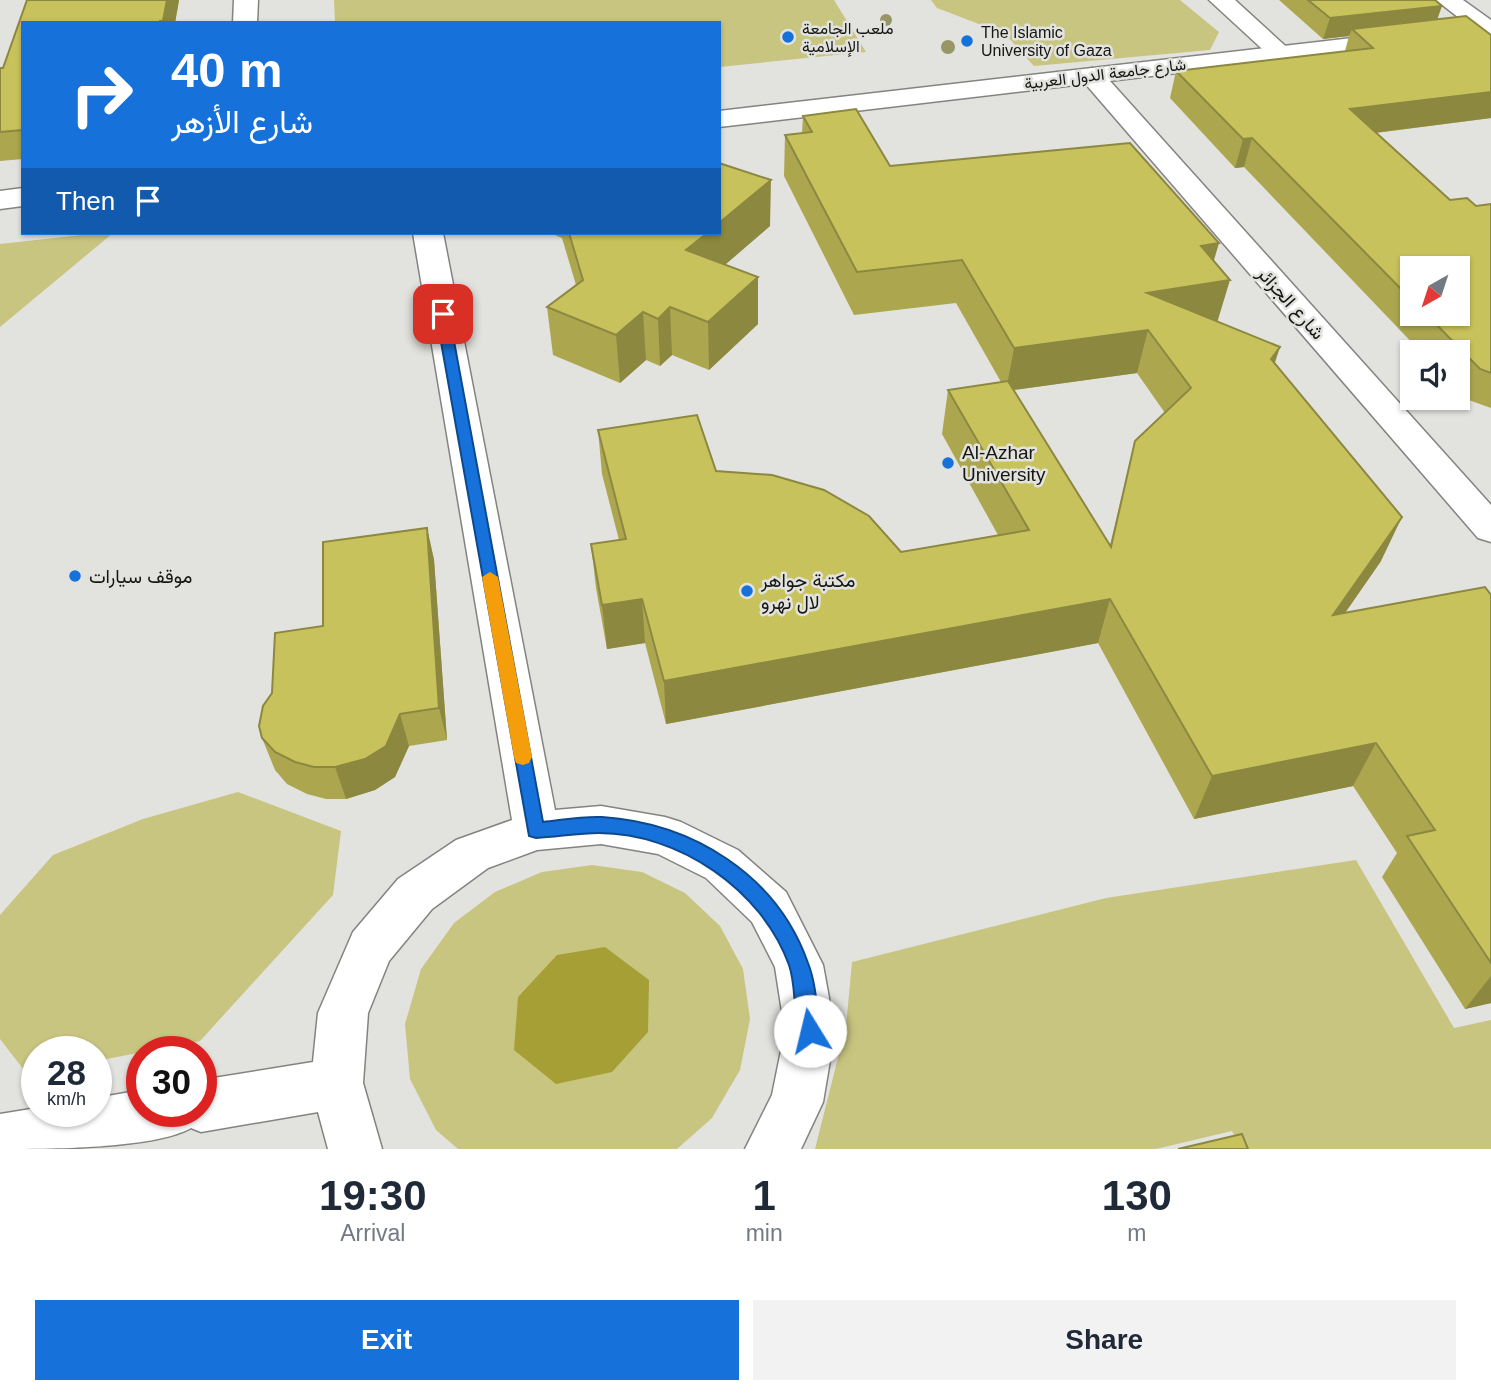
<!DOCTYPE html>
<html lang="en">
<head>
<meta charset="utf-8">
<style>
  :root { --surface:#fff; --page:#f2f2f3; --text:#1f2937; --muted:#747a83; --accent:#1671da }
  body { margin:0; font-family:Arial,Vazirmatn,sans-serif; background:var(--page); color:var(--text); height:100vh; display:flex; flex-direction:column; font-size:26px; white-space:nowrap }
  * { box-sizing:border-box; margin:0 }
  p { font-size:23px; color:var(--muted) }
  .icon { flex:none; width:38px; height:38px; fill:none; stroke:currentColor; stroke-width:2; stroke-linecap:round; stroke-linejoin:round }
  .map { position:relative; height:1149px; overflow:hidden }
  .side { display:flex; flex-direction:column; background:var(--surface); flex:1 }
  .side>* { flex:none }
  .guide { position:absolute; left:21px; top:21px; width:700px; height:214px; border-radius:0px; box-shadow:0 2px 5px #0004; background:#1671da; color:#fff; overflow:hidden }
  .needle { width:46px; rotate:219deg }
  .tools { position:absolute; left:1400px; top:256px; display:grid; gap:14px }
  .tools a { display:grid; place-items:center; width:70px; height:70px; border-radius:0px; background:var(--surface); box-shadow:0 2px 5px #0004; font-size:35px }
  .speed { position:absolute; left:21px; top:1036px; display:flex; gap:14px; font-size:35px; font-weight:700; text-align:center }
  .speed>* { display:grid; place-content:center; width:91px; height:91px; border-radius:50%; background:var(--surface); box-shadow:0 2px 5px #0004; line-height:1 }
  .speed small { font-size:18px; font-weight:400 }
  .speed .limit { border:10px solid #d22; background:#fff; color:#111 }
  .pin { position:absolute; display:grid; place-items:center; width:60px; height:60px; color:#fff; margin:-30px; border-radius:14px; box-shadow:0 4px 10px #0006 }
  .me { position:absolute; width:77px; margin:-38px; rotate:351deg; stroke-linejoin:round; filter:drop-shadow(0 0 5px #0008) }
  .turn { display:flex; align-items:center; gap:24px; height:147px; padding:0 35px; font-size:32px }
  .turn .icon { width:91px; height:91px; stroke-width:2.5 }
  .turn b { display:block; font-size:49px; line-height:60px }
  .then { display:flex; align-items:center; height:66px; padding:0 35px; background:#0003; gap:14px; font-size:26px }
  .eta { display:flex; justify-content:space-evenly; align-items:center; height:119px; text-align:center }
  .eta b { font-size:42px; font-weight:700; line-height:49px }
  .action { display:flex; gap:14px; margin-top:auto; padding:14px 35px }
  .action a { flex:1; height:80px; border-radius:0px; background:var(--accent); color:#fff; font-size:28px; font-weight:700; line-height:80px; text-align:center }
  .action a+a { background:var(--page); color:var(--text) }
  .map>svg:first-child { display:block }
  .green { fill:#c8c581 }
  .water { fill:#a59f35 }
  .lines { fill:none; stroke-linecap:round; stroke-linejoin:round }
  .minor-casing { stroke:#838380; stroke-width:3 }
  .major-casing { stroke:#838380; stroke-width:3 }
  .minor { fill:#fff; fill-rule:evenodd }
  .major { fill:#fff; fill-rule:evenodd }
  .tree { fill:#989667 }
  .wall { fill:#aca74f; fill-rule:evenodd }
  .shaded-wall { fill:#8c8840 }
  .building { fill:#c8c25c; stroke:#8c8840; stroke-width:2 }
  .route { fill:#1671da; stroke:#0e498e; stroke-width:2 }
  .slow { fill:#f59e0b }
  .poi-dot { fill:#1671da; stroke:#e2e2df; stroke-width:2.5 }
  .labels { text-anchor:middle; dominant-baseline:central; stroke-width:5; stroke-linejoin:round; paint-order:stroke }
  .far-poi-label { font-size:16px; fill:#161614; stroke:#e2e2df; text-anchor:start }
  .far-street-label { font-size:16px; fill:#161614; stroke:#e2e2df }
  .street-label { font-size:19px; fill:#161614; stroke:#e2e2df }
  .poi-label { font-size:19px; fill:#161614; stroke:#e2e2df; text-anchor:start }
</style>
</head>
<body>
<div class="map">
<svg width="1491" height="1149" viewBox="0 0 1491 1149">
  <rect width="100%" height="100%" fill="#e2e2df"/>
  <g class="green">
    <path d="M334,0h500l32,52 -147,15v-44h-384z"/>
    <path d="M931,0h249l39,32 -9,18 -176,16 -29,-32 -68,-26z"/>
    <path d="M100,233h13l-113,94v-83z"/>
    <path d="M238,792l103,39 -8,64 -133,146 -104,20v-9h-59v20l-10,2 -27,-35v-124l53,-60 90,-36z"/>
    <path d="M1356,860l98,168 37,-8v129h-250l-9,-18 -76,18h-341l31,-123 6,-64 254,-64z"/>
    <path d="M592,865l50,7 43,21 35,33 23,43 7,50 -10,51 -28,48 -35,31h-219l-22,-19 -26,-51 -5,-55 16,-55 33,-46 41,-31 47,-20z"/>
  </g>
  <path class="water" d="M605,947l44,33 -1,52 -36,40 -56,12 -42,-34 4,-53 39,-42z"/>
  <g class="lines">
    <g class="minor-casing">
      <g id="minor">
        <path d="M234,0h24l-1,23h-24z"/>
        <path d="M1209,0h26l58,53 -3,5 -9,2 -9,-2z"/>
        <path d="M1436,0h27l28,20v17l-10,-2z"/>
        <path d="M1092,68l9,3 390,434v37l-13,-4 -395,-457 -4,-5 4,-5z"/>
        <path d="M413,233h30l112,577 46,-4 64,11 16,5 57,28 48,42 37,73 12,66 -12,71 -22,47h-56l27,-54 13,-64 -10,-64 -23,-45 -46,-44 -48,-24 -57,-10 -64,6 -49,18 -56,41 -43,52 -21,52 -5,70 19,66h-54l-10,-37 -117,20 -10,-4c-37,21 -144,21 -191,21v-35l37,-6v3h59v-13l46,-8v21h59v-31l112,-18 5,-49 35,-81 45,-53 58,-39 56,-20z"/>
      </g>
    </g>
    <g class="major-casing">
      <g id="major">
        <path d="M1491,22v14l-772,91v-16z"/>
        <path d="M23,188v18l-23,3v-18z"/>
      </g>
    </g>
    <use href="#minor" class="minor"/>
    <use href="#major" class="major"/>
  </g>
  <g class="tree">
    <circle cx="886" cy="20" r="6"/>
    <circle cx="948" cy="47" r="7"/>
  </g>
  <g class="wall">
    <path d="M27,0h152l-4,23h-152v136l-23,2v-93h3z"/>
    <path d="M1279,0h156l2,19 54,16v83l-115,15 74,67 26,6 15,-2v204l-25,-9 -8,-9v-38h-37l-177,-185 -9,1 -65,-70 6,-27 169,-20 4,-15 -26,3zM1412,268l46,45h-46z"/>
    <path d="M803,116l87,50 324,95 4,61 57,41 106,198 -36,52 146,-18v408l-26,6 -83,-132 15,-24 -44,-67 -159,33 -96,-176 -432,81 -21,-81 -38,6 -11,-61 -5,-44 28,-4 -17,-66 -4,-44 118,41 185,81 97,-17 -56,-101 6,-44 53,-8 -45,-79 -102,12 -70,-139 1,-41 17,-2zM1137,373l28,40 -30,28 -25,104 -97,-155z"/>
    <path d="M770,226l-45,38 33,13v47l-49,46 -37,-15 -12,11 -14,-6 -26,23 -67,-28 -6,-48 29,-22 -14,-47 -12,-5h169z"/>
    <path d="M427,528l7,32 13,180 -38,6 -14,31 -20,13 -29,9h-20l-19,-5 -20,-10 -12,-14 -13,-32 10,-45 51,-67z"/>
  </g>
  <g class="shaded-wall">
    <path d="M167,0h12l-4,23h-15z"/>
    <path d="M1442,6l-7,20 -83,3 -3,7 -26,3 7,-21z"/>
    <path d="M1491,92v26l-150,19 9,-28z"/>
    <path d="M1252,138l-8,29 -9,1 8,-29z"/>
    <path d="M771,180l-1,46 -82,71 -2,-47 21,-17h12v-10z"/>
    <path d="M1219,243l-12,41 23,-4 -13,43 -69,7 -11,43 -131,18 8,-43 133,-55 54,-47z"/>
    <path d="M758,277v47l-49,46 -1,-48z"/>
    <path d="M670,307l2,48 -12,11 -2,-47z"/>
    <path d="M643,312l3,48 -26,23 -4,-48z"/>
    <path d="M1280,347l-14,43 5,-31z"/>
    <path d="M1402,517l-21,44 -68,98 20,-44z"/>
    <path d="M427,528l7,32 13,180 -8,-32z"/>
    <path d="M642,599l3,44 -38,6 -5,-44z"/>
    <path d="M1110,599l-12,44 -432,81 -2,-43z"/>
    <path d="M400,714l9,32 -14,31 -20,13 -29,9 -11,-32z"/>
    <path d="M1376,743l-23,43 -159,33 18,-43z"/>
    <path d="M1491,976v27l-26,6z"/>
  </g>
  <g class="building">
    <path d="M27,0h140l-4,21h-3v2h-137v107l-23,2v-64h3z"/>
    <path d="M1308,0h127l7,6 -112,12z"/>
    <path d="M1466,16l25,19v57l-141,17 100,91 17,-2 9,8 15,-2v169l-11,-4 -55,-56h33v-45h-46v32l-160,-162 -9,1 -67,-68 197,-23 -21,-19z"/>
    <path d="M856,109l34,57 240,-23 89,100 -18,3 29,34 -83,13 133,54 -9,12 131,158 -69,98 152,-28 6,8v368l-84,-127 28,-6 -59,-87 -164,33 -102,-177 -446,82 -22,-82 -40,6 -11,-61 35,-5 -28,-109 99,-15 19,56 56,4 52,15 45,26 32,36 128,-22 -81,-140 60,-9 103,166 24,-106 56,-53 -43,-58 -134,18 -52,-88 -105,12 -72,-137 27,-3 -9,-16z"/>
    <path d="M719,163l52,17 -52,43z"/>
    <path d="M569,233h138l-21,17 72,27 -50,45 -38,-15 -12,12 -15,-7 -27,23 -69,-28 36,-27z"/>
    <path d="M427,528l12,180 -39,6 -14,32 -21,13 -30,8h-21l-19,-5 -20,-10 -13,-14 -3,-12 4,-20 9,-13 3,-60 48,-7v-84z"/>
    <path d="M1242,1134l6,15h-70z"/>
  </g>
  <path class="route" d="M443,310l6,4 94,508c19,-2 40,-6 59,-5 91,6 175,58 206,146 8,20 9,46 12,68l-3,7 -7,3 -8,-3c-10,-22 -5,-50 -13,-73 -27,-75 -110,-132 -190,-132 -21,0 -42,4 -63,5l-7,-2 -93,-522z"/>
  <path class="slow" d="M490,572l8,5 34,180 -3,6 -6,2 -7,-2 -2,-6 -32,-180z"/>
  <g class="poi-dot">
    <circle cx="788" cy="37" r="7"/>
    <circle cx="967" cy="41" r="7"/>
    <circle cx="948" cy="463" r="7"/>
    <circle cx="75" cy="576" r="7"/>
    <circle cx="747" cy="591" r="7"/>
  </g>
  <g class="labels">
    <g class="far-poi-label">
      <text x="802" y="28">ملعب الجامعة<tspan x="802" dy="18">الإسلامية</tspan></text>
      <text x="981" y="32">The Islamic<tspan x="981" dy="18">University of Gaza</tspan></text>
    </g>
    <g class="far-street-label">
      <text transform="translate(1105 74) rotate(-7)">شارع جامعة الدول العربية</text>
    </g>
    <g class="street-label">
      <text transform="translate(1291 303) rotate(48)">شارع الجزائر</text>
    </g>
    <g class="poi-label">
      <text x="962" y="452">Al-Azhar<tspan x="962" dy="22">University</tspan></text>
      <text x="89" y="576">موقف سيارات</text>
      <text x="761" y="580">مكتبة جواهر<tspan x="761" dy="22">لال نهرو</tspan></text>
    </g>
  </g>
</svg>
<div class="tools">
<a><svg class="needle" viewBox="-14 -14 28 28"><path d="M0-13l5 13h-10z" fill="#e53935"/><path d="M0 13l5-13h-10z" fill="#747a83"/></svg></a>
<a><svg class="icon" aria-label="sound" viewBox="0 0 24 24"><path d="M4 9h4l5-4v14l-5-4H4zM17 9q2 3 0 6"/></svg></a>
</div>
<div class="speed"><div>28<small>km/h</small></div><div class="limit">30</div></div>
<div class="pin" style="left:443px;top:314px;background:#d93025"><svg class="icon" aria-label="arrive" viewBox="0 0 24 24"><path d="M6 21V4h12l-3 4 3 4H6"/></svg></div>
<svg class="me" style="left:810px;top:1031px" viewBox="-20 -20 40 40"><circle r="19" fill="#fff"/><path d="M0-13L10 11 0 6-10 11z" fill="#1671da"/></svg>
<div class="guide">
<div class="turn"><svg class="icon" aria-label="right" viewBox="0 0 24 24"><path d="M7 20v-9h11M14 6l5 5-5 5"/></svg><div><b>40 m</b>شارع الأزهر</div></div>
<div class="then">Then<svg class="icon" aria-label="arrive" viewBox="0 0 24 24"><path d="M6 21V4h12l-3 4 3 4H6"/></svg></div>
</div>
</div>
<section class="side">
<div class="eta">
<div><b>19:30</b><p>Arrival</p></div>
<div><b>1</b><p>min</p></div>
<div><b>130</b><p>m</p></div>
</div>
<div class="action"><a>Exit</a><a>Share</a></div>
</section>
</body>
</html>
